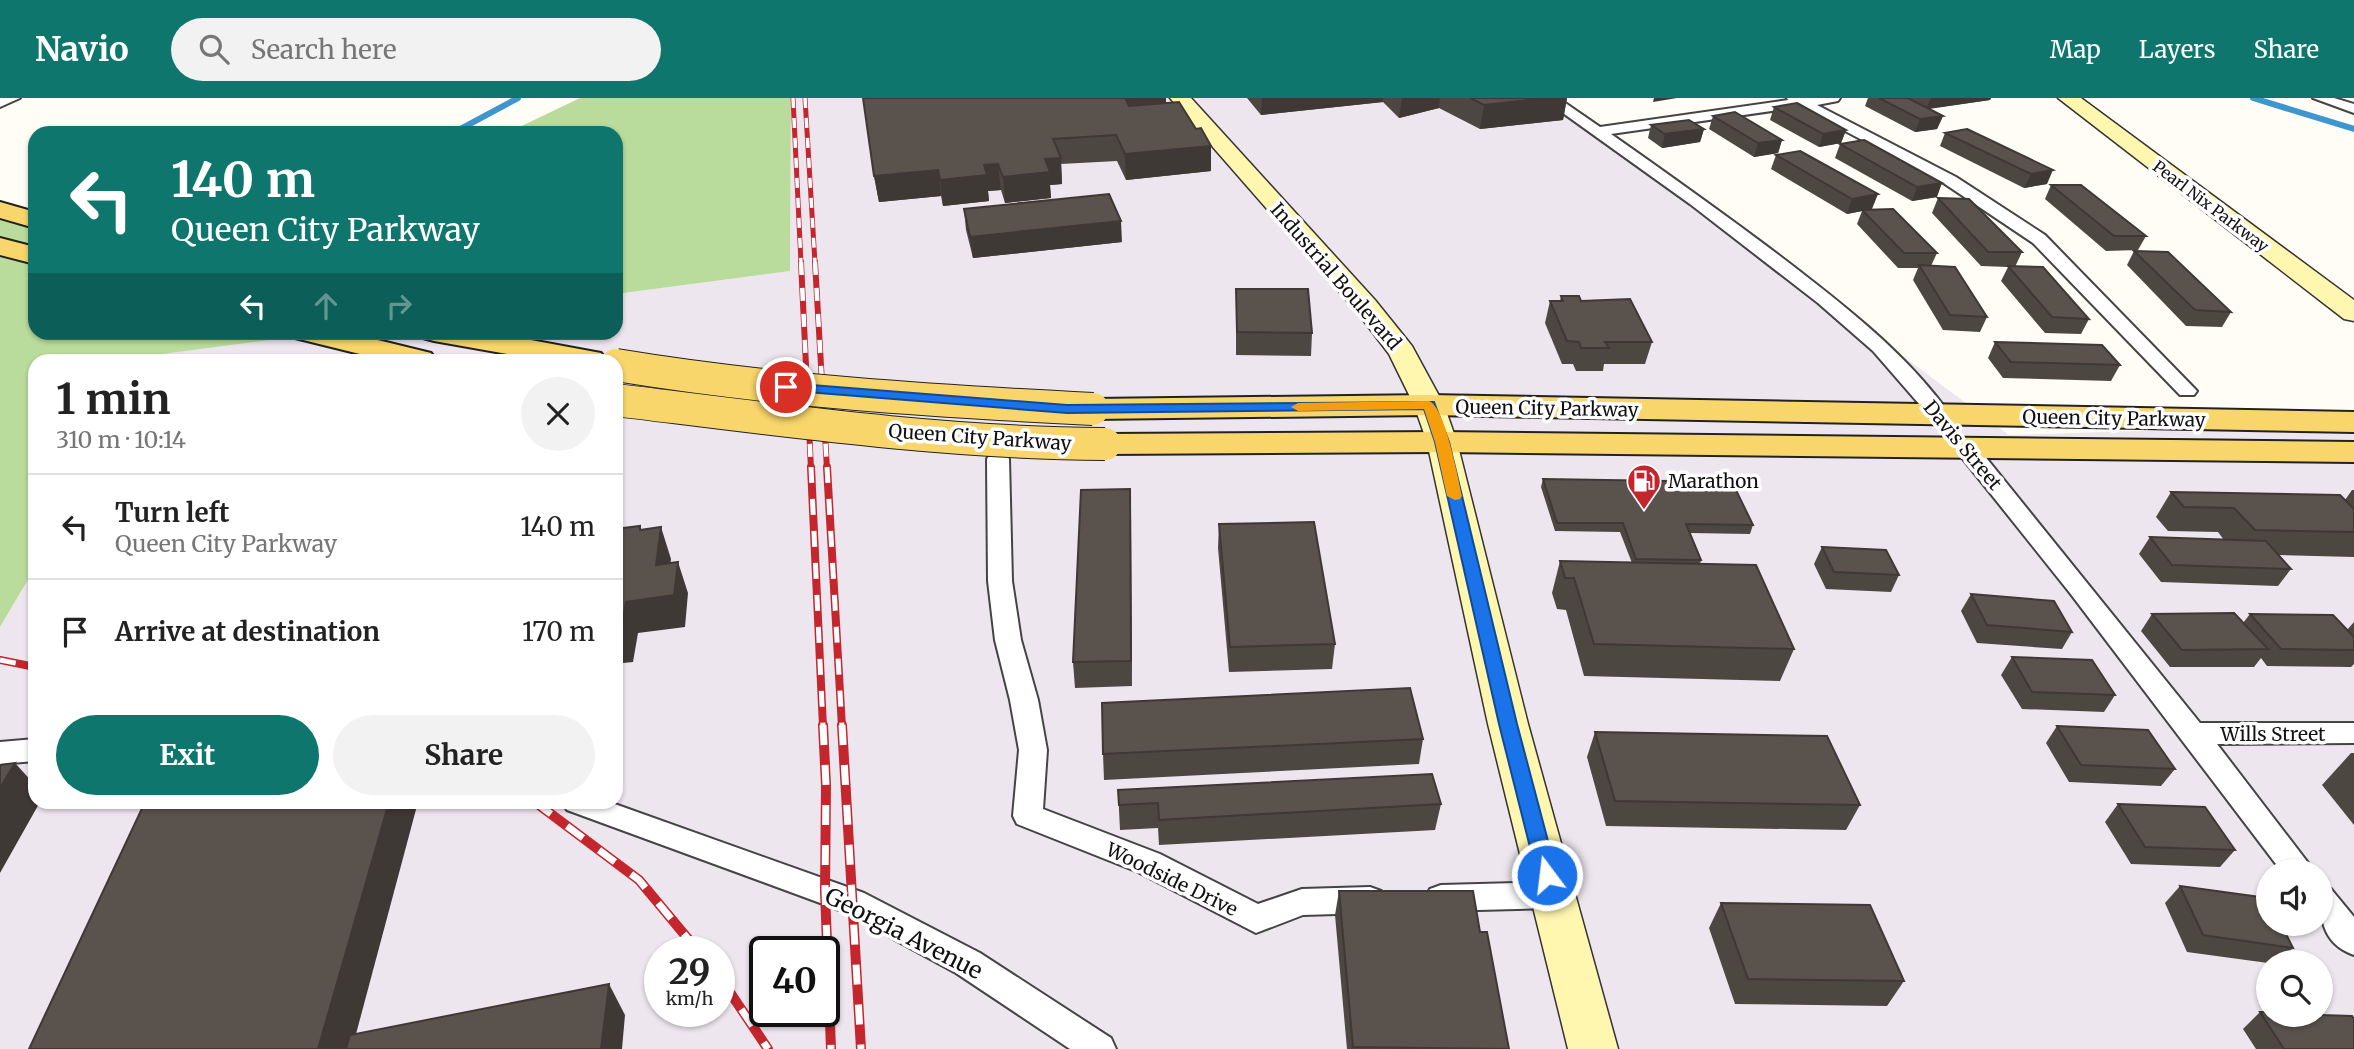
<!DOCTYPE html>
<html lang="en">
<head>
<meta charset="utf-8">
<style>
  :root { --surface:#fff; --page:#f2f2f2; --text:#222; --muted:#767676; --line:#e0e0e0; --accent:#0f766e }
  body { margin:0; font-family:Merriweather,serif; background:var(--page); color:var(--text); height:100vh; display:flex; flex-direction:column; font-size:26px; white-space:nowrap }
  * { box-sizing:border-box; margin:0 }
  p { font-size:23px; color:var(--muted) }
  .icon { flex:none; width:38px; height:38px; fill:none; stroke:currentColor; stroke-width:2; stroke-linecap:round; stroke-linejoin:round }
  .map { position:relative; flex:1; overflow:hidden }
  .sheet { position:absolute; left:28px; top:256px; width:595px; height:455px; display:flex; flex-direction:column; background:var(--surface); border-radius:21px; box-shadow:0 2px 5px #0004 }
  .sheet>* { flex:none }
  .top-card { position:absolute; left:28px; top:28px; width:595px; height:214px; border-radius:21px; box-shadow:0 2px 5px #0004; background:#0f766e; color:#fff; overflow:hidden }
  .buttons { position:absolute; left:2256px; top:761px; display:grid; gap:14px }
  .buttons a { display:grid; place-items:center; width:77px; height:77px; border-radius:50%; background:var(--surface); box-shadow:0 2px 5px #0004; font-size:35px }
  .speed { position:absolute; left:644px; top:838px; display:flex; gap:14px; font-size:35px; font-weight:700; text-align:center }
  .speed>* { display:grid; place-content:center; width:91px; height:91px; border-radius:50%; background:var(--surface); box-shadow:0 2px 5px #0004; line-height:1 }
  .speed small { font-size:18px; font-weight:400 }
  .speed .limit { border:4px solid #111; border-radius:10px; background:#fff; color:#111 }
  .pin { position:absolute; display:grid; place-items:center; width:60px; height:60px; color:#fff; margin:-30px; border:4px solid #fff; border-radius:50%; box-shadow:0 2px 7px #0007 }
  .me { position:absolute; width:77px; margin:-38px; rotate:345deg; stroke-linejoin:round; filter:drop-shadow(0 0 5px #0008) }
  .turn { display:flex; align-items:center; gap:24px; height:147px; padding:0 28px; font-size:32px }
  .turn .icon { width:91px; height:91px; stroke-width:2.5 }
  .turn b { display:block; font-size:49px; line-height:60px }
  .lanes { display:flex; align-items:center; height:66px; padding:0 28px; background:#0003; justify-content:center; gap:35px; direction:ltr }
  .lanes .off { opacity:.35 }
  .round { display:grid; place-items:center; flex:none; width:74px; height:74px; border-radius:37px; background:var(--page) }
  .headline { display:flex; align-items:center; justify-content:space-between; height:119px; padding:0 28px }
  h1 { font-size:42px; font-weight:700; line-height:52px }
  .button { display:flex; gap:14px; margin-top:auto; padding:14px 28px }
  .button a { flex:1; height:80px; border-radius:42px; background:var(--accent); color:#fff; font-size:28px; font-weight:700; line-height:80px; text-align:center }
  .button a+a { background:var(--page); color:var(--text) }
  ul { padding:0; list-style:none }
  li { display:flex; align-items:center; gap:21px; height:105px; padding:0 28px; border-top:2px solid var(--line) }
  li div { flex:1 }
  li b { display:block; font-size:26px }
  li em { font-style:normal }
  header { display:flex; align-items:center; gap:42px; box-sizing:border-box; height:98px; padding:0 35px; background:var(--accent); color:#fff }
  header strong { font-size:33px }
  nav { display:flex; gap:38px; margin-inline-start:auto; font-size:24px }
  .search { width:490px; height:63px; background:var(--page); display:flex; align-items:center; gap:18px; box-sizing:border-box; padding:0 24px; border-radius:38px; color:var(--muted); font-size:26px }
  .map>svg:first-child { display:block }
  .industrial { fill:#eee6ef; fill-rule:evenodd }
  .forest { fill:#b9dc9c }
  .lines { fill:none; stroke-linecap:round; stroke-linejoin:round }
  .stream { stroke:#3f96cf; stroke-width:6 }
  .street-casing { stroke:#444; stroke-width:4 }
  .secondary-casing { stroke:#333; stroke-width:3 }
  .primary-casing { stroke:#222; stroke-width:4 }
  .street { fill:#fff; fill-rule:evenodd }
  .secondary { fill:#fff6b0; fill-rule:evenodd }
  .primary { fill:#f9d66b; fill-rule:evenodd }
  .rail-far3-casing { stroke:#c4262e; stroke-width:5 }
  .rail-far2-casing { stroke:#c4262e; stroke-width:6 }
  .rail-far1-casing { stroke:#c4262e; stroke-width:8 }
  .rail-casing { stroke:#c4262e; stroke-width:10 }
  .rail-far3 { stroke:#fff; stroke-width:3.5; stroke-dasharray:10; stroke-linecap:butt }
  .rail-far2 { stroke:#fff; stroke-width:4.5; stroke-dasharray:13; stroke-linecap:butt }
  .rail-far1 { stroke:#fff; stroke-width:5; stroke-dasharray:16; stroke-linecap:butt }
  .rail { stroke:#fff; stroke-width:7; stroke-dasharray:20; stroke-linecap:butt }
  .primary-bridge-casing { stroke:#222; stroke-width:34; stroke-linecap:butt }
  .primary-bridge { stroke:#f9d66b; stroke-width:32 }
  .wall { fill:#4d4742 }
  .shaded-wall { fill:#3f3936 }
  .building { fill:#5a524d; stroke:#3f3936; stroke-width:2 }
  .route { fill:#1a73e8; stroke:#114b97; stroke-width:2 }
  .slow { fill:#f59e0b }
  .labels { text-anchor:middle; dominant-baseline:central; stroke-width:7; stroke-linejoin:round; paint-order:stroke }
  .far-street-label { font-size:16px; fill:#111; stroke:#fff }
  .street-label { font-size:19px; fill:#111; stroke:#fff }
  .poi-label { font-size:19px; fill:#111; stroke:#fff; text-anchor:start }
  .near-street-label { font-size:23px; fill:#111; stroke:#fff }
</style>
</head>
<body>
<header>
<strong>Navio</strong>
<div class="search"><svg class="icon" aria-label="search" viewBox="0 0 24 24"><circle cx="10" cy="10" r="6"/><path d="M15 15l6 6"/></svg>Search here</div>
<nav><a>Map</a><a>Layers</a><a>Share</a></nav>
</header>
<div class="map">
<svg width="2354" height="951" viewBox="0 0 2354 951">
  <rect width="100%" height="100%" fill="#fffdf5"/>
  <path class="industrial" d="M791,0h765l453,337 158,-5 187,4v615h-2354v-422l35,-59v234h581v-442h-458l3,-6 163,-22h292v-38l174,-23zM2268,774h52v52h-52zM660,854h59v60h-59zM765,854h59v60h-59zM2268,864h52v53h-52z"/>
  <g class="forest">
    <path d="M580,0h211l-1,173 -174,23v-161h-109z"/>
    <path d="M0,115l35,6v113l289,1 -162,21 -4,6h-123v208l-35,59z"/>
  </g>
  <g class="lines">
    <g class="stream">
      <path d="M2253,0l101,31"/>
      <path d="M453,35l65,-35"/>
    </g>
    <g class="street-casing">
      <g id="street">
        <path d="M0,0h20l-20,9z"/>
        <path d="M1542,0h16l42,29 188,-27 -1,-2h53l-2,3 -21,4 139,72 89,58 152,156 -3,4h-14l-147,-152 -88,-59 -145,-77 -189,27c57,40 113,80 169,122 61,47 126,96 171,160l-4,4h-14l-60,-69 -55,-48 -128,-99z"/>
        <path d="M2313,0h21l20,6v9z"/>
        <path d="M1967,344l8,2 225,279h154v20l-137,1 98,128h-33l-212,-279 -111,-139 -3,-5 3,-5z"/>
        <path d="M998,354l8,2 3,5 3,122 9,59 17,60 9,50 -4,59 117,45 98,50 44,-15 68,-2 11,4 5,9 -5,9 -11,4 -67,2 -47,18 -118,-61 -121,-48 -4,-8 6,-66 -9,-50 -15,-60 -7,-59 -1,-122 3,-5z"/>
        <path d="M35,641v22l-35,3v-22z"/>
        <path d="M562,704h47l255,91 116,60 131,85 5,11h-46l-114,-76 -114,-62 -275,-101z"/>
        <path d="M1552,784l11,4 5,9 -5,9 -11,4 -111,3 -11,-4 -5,-9 5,-9 11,-4z"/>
        <path d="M2320,787l11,4 23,28v38c-34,-12 -34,-40 -34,-70z"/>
      </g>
    </g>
    <g class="secondary-casing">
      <g id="secondary">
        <path d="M1170,0h21l184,202 37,46 32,59 13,37 71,282 90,325h-50l-80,-325 -61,-282 -13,-37 -25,-51 -32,-42z"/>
        <path d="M2058,0h23l273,202v21l-10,-2z"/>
      </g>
    </g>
    <g class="primary-casing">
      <g id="primary">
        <path d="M0,104l35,10v16l-35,-10z"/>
        <path d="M0,140l35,9v17l-35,-9z"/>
        <path d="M291,234h54l86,21 5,7h-52l-89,-22z"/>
        <path d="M419,234h69l102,19 11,2 5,7h-65l-107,-19 -11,-3z"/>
        <path d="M1429,297l925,17v20l-925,-17 -336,4 -12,-3 -4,-7 4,-7 12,-3z"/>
        <path d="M1442,334l912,10v20l-912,-10 -337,2 -12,-3 -5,-7 5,-7 12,-3z"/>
      </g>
    </g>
    <use href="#street" class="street"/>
    <use href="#secondary" class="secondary"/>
    <use href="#primary" class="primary"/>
    <g class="rail-far3-casing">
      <g id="rail-far3">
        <path d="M793,0l8,165"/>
        <path d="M805,0l10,165"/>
      </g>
    </g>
    <g class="rail-far2-casing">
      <g id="rail-far2">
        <path d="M801,164l10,207"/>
        <path d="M815,164l12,207"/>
      </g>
    </g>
    <g class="rail-far1-casing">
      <g id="rail-far1">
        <path d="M811,369l12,260"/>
        <path d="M827,369l15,260"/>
        <path d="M0,562l35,7"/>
      </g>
    </g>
    <g class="rail-casing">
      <g id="rail">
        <path d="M823,627l3,60 -1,106 6,158"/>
        <path d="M842,627l19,324"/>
        <path d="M535,704l104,78 60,72"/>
        <path d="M719,878l49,73"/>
      </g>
    </g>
    <use href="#rail-far3" class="rail-far3"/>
    <use href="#rail-far2" class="rail-far2"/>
    <use href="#rail-far1" class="rail-far1"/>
    <use href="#rail" class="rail"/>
    <g class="primary-bridge-casing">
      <g id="primary-bridge">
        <path d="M616,267c158,26 317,36 477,44"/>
        <path d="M616,302c163,20 325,43 489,44"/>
      </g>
    </g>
    <use href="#primary-bridge" class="primary-bridge"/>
  </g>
  <g class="wall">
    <path d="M1247,0h320l-4,22 -83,9 -41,-21 -40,10 -16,-16 -122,13z"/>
    <path d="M1868,0h123l-1,2 -61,9 14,7 -6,13 -22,3 -50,-26z"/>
    <path d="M1166,5l45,68 -85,9 -9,-19 -56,3 1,20 -12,1 1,13 -46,5 -4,-13 -13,1 1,10 -46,5 -2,-10 -62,6 -5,-26z"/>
    <path d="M1774,9l72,23 -5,13 -22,4 -49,-27z"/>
    <path d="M1713,18l69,24 -4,13 -24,4 -45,-28z"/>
    <path d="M1651,27l53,4 -4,13 -38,6 -14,-10z"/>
    <path d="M1967,31l80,55 -23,4 -84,-42 5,-13z"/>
    <path d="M1840,46l97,53 -25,4 -77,-43z"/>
    <path d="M1776,57l96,54h-4l69,44 -6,13 56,51 -7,15 -37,-2 -30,-50 5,-12h-20l-41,-44 5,-13 -15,3 -76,-45z"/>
    <path d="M2051,87l95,51 -8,14 -32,1 -61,-52z"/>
    <path d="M1938,100l84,54 -7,15 74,52 -8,15 -36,-1 -44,-52 7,-14 -27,-1 -49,-53z"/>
    <path d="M964,111l158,33 -149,16 -7,-28z"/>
    <path d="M2134,153l97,61 -9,15 -36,-1 -59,-61z"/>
    <path d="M1236,191l76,44 -1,23 -75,-1z"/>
    <path d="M1561,198l20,5 71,41 -7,22h-41l-1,7h-27l-3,-7h-11l-17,-41 5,-22h10z"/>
    <path d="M1995,244l125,23 -9,16 -108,-3 -15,-20z"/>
    <path d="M1543,381l210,46 -3,9 -60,-1 11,27 -1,4 94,85 -14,32 -196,-5 -18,-66 -9,-1 -5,-16 8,-32 72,2 -12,-31 -65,-1 -14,-44z"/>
    <path d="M1130,391l2,197 -57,2 -2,-26z"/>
    <path d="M2352,392h2v67l-75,-2 12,14 -13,17 -117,-4 -22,-28 11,-17 74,3 -6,-8 -50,-1 -12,-14 15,-25 174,8z"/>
    <path d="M1219,426l116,120 -3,25 -103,3 -11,-124z"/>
    <path d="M1822,449l77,28 -8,17 -65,-3 -12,-25z"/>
    <path d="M1971,496l101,38 -10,17 -85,-6 -16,-32z"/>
    <path d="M2152,516l91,9 7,-9 97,16 7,-8v42l-3,3 -84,-1 -6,-8 -7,9h-84l-29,-36z"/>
    <path d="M2012,559l103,38 -11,17 -82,-3 -21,-34z"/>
    <path d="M2057,628l118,43 -14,17 -92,-4 -23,-39z"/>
    <path d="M1595,634l265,73 -14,25 -240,-4 -19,-69z"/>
    <path d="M1423,641l-4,25 -315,16 -1,-26z"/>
    <path d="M2351,655h3v72l-32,-40z"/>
    <path d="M1118,692l323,14 -6,26 -276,15 -1,-17 -38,2z"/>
    <path d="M2118,706l117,46 -15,17 -89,-3 -26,-42z"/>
    <path d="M2180,788l113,62 -14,14 -11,1 -81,-11 -22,-49z"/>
    <path d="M1339,793l141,41 29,117h-162l-12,-134z"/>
    <path d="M1721,805l183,78 -17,25 -152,-2 -26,-76z"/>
    <path d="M2260,914l94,37h-98l-13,-20z"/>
  </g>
  <g class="shaded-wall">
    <path d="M1151,0h15v23l-40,4v-25z"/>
    <path d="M1262,0h121v4l-122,13z"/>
    <path d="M1402,0h38l-1,10 -40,10z"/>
    <path d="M1545,0h22l-4,22 -83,9 4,-24z"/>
    <path d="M1654,0h23l-24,4z"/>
    <path d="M1931,0h60l-1,2 -64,9z"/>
    <path d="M1943,18l-6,13 -22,3 5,-13z"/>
    <path d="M1704,31l-4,13 -38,6 3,-14z"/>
    <path d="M1846,32l-5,13 -22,4 4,-13z"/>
    <path d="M1782,42l-4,13 -24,4 4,-14z"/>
    <path d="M1211,48v25l-85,9 -1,-26z"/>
    <path d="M1061,60l1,26 -12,1 1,13 -46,5 -2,-26 42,-18z"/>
    <path d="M998,66l3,26 -13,1 1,10 -46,5 -3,-26 44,-15z"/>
    <path d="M938,72l3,26 -62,6 -5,-26z"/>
    <path d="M2053,72l-6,14 -23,4 7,-14z"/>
    <path d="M1942,85l-5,14 -25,4 5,-14z"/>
    <path d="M1878,96l-6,15 -25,5 5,-15z"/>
    <path d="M1121,123l1,21 -149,16 -3,-21z"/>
    <path d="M1130,391l1,24 1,173 -1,-25z"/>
    <path d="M661,429l10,32 -4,37 11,-34 10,31 -3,34 -47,6 -5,29 -10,1 -3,17 -4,1v-51l10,-28 30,-37z"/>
    <path d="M15,665l20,22v17h5l-40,71v-85z"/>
    <path d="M389,704h29l-66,247h-34z"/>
    <path d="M609,886l16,31 -3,34h-21z"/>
  </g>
  <g class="building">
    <path d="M863,0h288l-25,2 3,6 50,-4 17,27 5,-1 10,18 -86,8 -9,-19 -63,4 8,19 -16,1 5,13 -47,5 -5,-13 -14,1 3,10 -47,5 -2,-10 -64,6z"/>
    <path d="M1470,0h75l-61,7z"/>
    <path d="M1879,0h29l35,18 -23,3z"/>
    <path d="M1797,5l49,27 -23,4 -49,-27z"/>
    <path d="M1735,14l47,28 -24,3 -45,-27z"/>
    <path d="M1689,22l15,9 -39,5 -14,-9z"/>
    <path d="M1967,31l86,41 -22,4 -86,-41z"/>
    <path d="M1864,42l78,43 -25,4 -77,-43z"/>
    <path d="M1800,53l78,43 -26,5 -76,-44z"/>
    <path d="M2051,87h30l65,51h-32z"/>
    <path d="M1109,96l12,27 -151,16 -6,-28z"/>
    <path d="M1938,100l31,1 53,53h-34z"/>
    <path d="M1893,111l44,44h-33l-42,-43z"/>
    <path d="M2134,153l34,1 63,60 -36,-2z"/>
    <path d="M1919,167l36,2 32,50 -37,-2z"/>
    <path d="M2008,168l35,1 46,52 -37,-2z"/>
    <path d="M1236,191h72l4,44 -75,-1z"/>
    <path d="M1561,198h18l2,5 49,-2 22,43h-47l4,6h-28l-2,-6 -12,-1 -17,-40h13z"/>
    <path d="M1995,244l107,3 18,20 -109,-3z"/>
    <path d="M1543,381l189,3 21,43 -67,-1 15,36 -65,-1 -13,-36h-66z"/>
    <path d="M1130,391l1,172 -58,1 8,-172z"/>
    <path d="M2171,394l169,3 14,14v23l-99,-2 -21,-22 -50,-1z"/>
    <path d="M1314,424l21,122 -105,3 -11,-123z"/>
    <path d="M640,428v4l21,-3 -5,38 22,-3 -4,33 -48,7 -5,28h-5v-101z"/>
    <path d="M2150,439l116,4 25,28 -119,-4z"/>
    <path d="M1822,449l64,3 13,25 -65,-3z"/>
    <path d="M1560,463l196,4 38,84 -200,-5 -20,-66h-9z"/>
    <path d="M1971,496l83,7 18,31 -85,-7z"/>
    <path d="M2234,515l34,36 -86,1 -30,-36z"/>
    <path d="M2250,516l83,1 21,22v13l-73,-1z"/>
    <path d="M2012,559l80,3 23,35 -83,-3z"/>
    <path d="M1410,590l13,51 -320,15 -1,-51z"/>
    <path d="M2057,628l91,4 27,39 -94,-4z"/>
    <path d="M1595,634l232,4 33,69 -245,-4z"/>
    <path d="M15,665l-15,25v-23z"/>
    <path d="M1432,676l9,30 -282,16 -1,-17 -39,2 -1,-15z"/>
    <path d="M145,704h244l-71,247h-289z"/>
    <path d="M2118,706l87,3 30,43 -90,-3z"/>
    <path d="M2180,788l87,12 1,2v24h13l12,24 -90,-13z"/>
    <path d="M1339,793h134l7,41h7l22,117 -156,-2z"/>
    <path d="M1721,805l149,2 34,76 -156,-2z"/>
    <path d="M609,886l-8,65h-255l4,-14z"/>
    <path d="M2260,914h8v3h52l32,1 2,3v30h-70z"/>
  </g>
  <path class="route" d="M786,285l281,22 367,-3 15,40 68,282 40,151 -3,6 -7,2 -7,-2 -3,-6 -38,-151 -64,-282 -11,-33 -357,4 -285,-23 -2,-3z"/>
  <path class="slow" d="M1429,303c16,6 29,77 33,95l-2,3 -5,1 -8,-4 -12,-54 -11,-33 -126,2 -7,-4 7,-4z"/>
  <defs>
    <g id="fuel-pin" transform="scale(1.75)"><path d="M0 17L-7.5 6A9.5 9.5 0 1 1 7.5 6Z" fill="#c4262e" stroke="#fff"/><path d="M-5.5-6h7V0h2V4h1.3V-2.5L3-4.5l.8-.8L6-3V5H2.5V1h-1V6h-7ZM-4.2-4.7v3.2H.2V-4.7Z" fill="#fff"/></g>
  </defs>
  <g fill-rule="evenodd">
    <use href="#fuel-pin" x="1644" y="383"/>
  </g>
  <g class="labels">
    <g class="far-street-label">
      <text transform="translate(2211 108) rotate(37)">Pearl Nix Parkway</text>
    </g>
    <g class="street-label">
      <text transform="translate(1336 178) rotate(49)">Industrial Boulevard</text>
      <text transform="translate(1547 310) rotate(1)">Queen City Parkway</text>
      <text transform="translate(2114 320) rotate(1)">Queen City Parkway</text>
      <text transform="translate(980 339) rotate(4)">Queen City Parkway</text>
      <text transform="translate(1963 347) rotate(50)">Davis Street</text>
      <text x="2273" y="636">Wills Street</text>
      <text transform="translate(1172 781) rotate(26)">Woodside Drive</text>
    </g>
    <g class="poi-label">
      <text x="1668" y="383">Marathon</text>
    </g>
    <g class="near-street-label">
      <text transform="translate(904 835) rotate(27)">Georgia Avenue</text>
    </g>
  </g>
</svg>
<div class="buttons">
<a><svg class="icon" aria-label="sound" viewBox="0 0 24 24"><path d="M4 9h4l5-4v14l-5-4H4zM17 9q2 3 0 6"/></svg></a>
<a><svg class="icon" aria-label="search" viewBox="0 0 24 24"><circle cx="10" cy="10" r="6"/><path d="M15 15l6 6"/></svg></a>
</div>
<div class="speed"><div>29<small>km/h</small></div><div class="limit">40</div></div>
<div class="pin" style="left:786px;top:289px;background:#d93025"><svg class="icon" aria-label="arrive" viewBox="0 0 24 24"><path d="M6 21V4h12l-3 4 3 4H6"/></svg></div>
<svg class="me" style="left:1547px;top:777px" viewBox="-20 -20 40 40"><circle r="17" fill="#1a73e8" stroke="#fff" stroke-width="3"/><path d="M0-11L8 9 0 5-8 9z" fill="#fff"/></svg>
<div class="top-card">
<div class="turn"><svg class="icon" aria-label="left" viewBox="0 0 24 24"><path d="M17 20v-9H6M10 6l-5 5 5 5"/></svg><div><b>140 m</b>Queen City Parkway</div></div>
<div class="lanes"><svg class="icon" aria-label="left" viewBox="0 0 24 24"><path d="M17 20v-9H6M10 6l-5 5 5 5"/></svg><svg class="icon off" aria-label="ahead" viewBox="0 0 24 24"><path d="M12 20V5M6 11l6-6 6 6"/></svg><svg class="icon off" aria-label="right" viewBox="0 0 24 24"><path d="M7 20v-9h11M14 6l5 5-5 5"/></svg></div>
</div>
<section class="sheet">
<div class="headline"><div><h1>1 min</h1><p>310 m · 10:14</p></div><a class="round"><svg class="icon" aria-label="close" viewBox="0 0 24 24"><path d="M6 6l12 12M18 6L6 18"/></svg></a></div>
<ul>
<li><svg class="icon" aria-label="left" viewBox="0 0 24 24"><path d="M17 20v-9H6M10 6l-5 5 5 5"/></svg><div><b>Turn left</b><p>Queen City Parkway</p></div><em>140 m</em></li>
<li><svg class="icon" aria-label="arrive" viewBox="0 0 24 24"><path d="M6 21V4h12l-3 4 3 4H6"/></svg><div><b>Arrive at destination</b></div><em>170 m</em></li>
</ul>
<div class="button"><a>Exit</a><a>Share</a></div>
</section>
</div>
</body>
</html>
